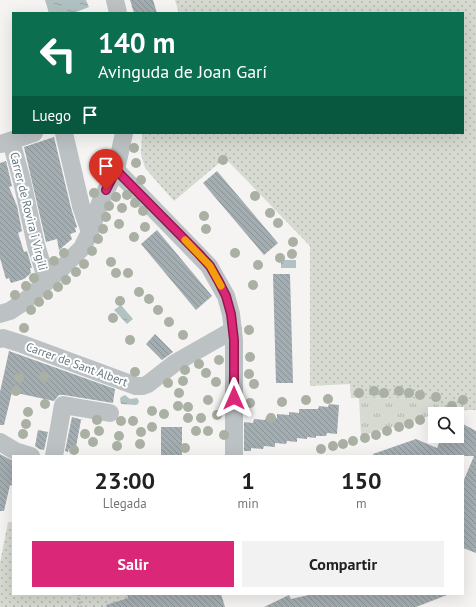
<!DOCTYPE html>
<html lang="es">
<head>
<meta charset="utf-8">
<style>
  :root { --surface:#fff; --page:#f2f2f2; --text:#222; --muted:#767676; --accent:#db2777 }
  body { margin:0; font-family:"PT Sans",sans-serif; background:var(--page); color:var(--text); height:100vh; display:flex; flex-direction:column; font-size:15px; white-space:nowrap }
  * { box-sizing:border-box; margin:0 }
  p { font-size:13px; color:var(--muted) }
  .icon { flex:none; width:22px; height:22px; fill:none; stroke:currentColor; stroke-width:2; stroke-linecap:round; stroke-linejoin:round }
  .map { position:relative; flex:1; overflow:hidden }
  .panel { position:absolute; left:12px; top:455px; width:452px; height:140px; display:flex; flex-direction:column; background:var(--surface); border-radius:0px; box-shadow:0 4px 16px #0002 }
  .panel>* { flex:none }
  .hud { position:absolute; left:12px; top:12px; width:452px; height:122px; border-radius:0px; box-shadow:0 4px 16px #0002; background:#0b6e4f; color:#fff; overflow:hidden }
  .buttons { position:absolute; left:428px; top:407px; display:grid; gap:8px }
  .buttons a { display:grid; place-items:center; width:36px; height:36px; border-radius:0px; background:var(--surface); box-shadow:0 4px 16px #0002; font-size:20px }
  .pin { position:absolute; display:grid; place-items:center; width:34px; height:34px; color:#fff; margin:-41px -17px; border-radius:50% 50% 50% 0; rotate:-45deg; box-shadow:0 0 4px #0007 }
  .pin .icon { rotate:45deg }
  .me { position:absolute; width:44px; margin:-22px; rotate:0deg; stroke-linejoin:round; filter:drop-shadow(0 0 3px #0008) }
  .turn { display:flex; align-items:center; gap:14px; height:84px; padding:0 20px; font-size:18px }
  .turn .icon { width:52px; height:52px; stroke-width:2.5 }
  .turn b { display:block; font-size:28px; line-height:34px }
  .then { display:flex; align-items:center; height:38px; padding:0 20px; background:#0003; gap:8px; font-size:15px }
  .eta { display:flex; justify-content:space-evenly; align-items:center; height:68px; text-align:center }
  .eta b { font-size:24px; font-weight:700; line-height:28px }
  .button { display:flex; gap:8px; margin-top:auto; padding:8px 20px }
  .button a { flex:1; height:46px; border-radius:0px; background:var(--accent); color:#fff; font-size:16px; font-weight:700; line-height:46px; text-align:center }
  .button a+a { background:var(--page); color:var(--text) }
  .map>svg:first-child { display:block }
  .grass { fill:url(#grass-dots) }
  .park { fill:url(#park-tufts) }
  .water { fill:url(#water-ripples) }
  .building { fill:url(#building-back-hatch) }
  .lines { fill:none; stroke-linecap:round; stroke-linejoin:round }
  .path { stroke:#b8bbbd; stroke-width:2.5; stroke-dasharray:2 2; stroke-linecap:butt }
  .minor { stroke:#bcc1c3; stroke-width:18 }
  .tree { fill:#aab0a4 }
  .route-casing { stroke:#8e194d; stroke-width:10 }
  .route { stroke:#db2777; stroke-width:7 }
  .slow { stroke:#f59e0b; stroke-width:7 }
  .labels { text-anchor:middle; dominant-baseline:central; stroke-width:4; stroke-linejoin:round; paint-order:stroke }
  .street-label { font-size:12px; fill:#667981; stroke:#fff }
</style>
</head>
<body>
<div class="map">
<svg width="476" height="607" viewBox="0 0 476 607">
  <defs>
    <pattern id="grass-dots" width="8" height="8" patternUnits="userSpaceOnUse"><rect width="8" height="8" fill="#d6dad1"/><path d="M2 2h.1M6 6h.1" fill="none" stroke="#b1b6af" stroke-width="1.8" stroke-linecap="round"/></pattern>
    <pattern id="park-tufts" width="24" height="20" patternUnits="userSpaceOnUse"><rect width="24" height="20" fill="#d6dad1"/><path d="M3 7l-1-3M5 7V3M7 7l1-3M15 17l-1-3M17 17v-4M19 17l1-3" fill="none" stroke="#b1b6af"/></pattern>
    <pattern id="water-ripples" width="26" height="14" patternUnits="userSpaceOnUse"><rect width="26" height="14" fill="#b2c2c3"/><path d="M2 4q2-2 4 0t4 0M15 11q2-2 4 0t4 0" fill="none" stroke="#95a2a4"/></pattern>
    <pattern id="building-back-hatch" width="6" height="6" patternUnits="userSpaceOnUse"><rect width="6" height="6" fill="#a4adb1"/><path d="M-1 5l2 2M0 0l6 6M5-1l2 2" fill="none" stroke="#899295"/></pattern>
  </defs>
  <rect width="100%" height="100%" fill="#f5f4f2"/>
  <g class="grass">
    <path d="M175,0h301v410h-10l-11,4h-13l-3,-8 -9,-7 -79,-1 -1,-14 -40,2v-140l-85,-88 -51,43 -29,-33 -4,-14 1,-21h321v-120h-284z"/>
    <path d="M8,522l5,1v71h114l1,4 -11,4 1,5h-118v-44z"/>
  </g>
  <path class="park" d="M359,398l71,1 9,7 -7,9 -35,11 -36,10z"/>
  <g class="water">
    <path d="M45,0h41l3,7 -15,6h-25z"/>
    <rect x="281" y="260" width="15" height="8"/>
    <path d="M121,305l12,14 -6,5 -13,-14z"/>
    <path d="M125,395l5,4 7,-1 2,3 -1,3 -2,1 -15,-1 -1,-5 1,-2z"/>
  </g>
  <g class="building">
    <path d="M130,0h23l4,13h-23z"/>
    <path d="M54,137l17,71 6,19 -2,1 1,4 -6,2 2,5 -13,11 -2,-11 -11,3 -22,-95z"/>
    <path d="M6,161l6,25 -3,1 8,19 5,25 -4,2 6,19 3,-1 5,17h-2l1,5 -7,6 -13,4 -2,-5 -3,1 -6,-21v-95z"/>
    <path d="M217,171l61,72 -14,12 -61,-72z"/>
    <path d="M157,230l55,66 -16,14 -55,-66z"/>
    <path d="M273,274h17l3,109h-17z"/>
    <path d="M155,334l18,18 -11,8 -16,-16z"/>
    <path d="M9,351l106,38 -2,14 -49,-8h-5l-5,6 -42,-9 -8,33h-4v-33z"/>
    <path d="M329,404l10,1 -2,29 -10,-1 -1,3h-10v2l-9,-1v2l-10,-1v4l-10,-1 -1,3 -11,-1v4l-11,-1 -1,3 -12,-1v3h-7v-29l9,1 1,-4 11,1 1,-3 11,1v-4l12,1v-3l10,1v-4h19l1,-3 9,1z"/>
    <path d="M72,417l11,3h-2l-5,27h-2v2l-5,-1 -1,4 -3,-1z"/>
    <path d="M463,424l13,7v122l-13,-5v-66l11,-26h-101v-2l43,-15 21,9 5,-12h15v-11z"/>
    <rect x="161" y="427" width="21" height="29"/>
    <path d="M38,430l10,2 -4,18 -5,-1 -4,-3z"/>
    <path d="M0,454l13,7v25l-3,-1 -6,26h-4z"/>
    <path d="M127,594h94l4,13h-118l-1,-2 22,-7z"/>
    <path d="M313,594h134v1l-31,12h-152l25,-12 2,4z"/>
  </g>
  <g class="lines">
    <path class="path" d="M79,594v7l2,6"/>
    <g class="minor">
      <path d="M115,0l3,13"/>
      <path d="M64,133l17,73 9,26"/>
      <path d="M11,141l11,40 14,64 11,36"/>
      <path d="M1,144l33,-11"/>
      <path d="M116,170l93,96 17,30 5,18 3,26v116"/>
      <path d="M0,314l10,-3 15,-10 38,-34 19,-19 8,-16 10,-29 16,-33 8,-37"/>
      <path d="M0,339l3,-1 19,6 114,42h7l5,-2 27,-21 58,-33"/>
      <path d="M0,442l15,9 16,5"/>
      <path d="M54,456l9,-51 47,8"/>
    </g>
  </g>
  <g class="tree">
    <circle cx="134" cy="148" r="5"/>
    <circle cx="223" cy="160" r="5"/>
    <circle cx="136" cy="163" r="5"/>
    <circle cx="101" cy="178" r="5"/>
    <circle cx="141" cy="180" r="5"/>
    <circle cx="94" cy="193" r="5"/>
    <circle cx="127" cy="195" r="5"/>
    <circle cx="255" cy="196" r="5"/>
    <circle cx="116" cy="197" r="5"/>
    <circle cx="135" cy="203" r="5"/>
    <circle cx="109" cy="206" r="5"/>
    <circle cx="122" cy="208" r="5"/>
    <circle cx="143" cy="211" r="5"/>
    <circle cx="270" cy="213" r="5"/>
    <circle cx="204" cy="216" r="5"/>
    <circle cx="106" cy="217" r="5"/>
    <circle cx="278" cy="223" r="5"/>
    <circle cx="119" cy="224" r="5"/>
    <circle cx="145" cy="227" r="5"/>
    <circle cx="103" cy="229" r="5"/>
    <circle cx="206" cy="229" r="5"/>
    <circle cx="134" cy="237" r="5"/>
    <circle cx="98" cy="239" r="5"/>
    <circle cx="293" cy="242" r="5"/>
    <circle cx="92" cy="251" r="5"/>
    <circle cx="64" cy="253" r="5"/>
    <circle cx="235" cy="253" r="5"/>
    <circle cx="292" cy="254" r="5"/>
    <circle cx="280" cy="258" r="5"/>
    <circle cx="54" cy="261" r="5"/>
    <circle cx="111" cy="262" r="5"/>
    <circle cx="84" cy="264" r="5"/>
    <circle cx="258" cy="265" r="5"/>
    <circle cx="76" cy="272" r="5"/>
    <circle cx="116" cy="273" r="5"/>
    <circle cx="128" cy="273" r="5"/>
    <circle cx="34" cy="278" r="5"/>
    <circle cx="66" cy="280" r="5"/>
    <circle cx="253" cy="285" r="5"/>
    <circle cx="26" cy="286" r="5"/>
    <circle cx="58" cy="287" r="5"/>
    <circle cx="139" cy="292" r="5"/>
    <circle cx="15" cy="295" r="5"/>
    <circle cx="48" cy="295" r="5"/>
    <circle cx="149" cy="299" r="5"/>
    <circle cx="120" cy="301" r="5"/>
    <circle cx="39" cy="302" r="5"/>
    <circle cx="31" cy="310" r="5"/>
    <circle cx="158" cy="310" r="5"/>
    <circle cx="113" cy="318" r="5"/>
    <circle cx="169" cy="322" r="5"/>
    <circle cx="24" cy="328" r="5"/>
    <circle cx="249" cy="330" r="5"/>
    <circle cx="183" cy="335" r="5"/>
    <circle cx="130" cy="340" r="5"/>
    <circle cx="250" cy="357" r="5"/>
    <circle cx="219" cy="360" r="5"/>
    <circle cx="199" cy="364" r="5"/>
    <circle cx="185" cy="370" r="5"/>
    <circle cx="135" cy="372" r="5"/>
    <circle cx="206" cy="373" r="5"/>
    <circle cx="249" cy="374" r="5"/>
    <circle cx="44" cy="377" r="5"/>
    <circle cx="19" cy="378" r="5"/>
    <circle cx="183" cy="381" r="5"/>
    <circle cx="216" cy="382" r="5"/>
    <circle cx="168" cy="383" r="5"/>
    <circle cx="254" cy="384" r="5"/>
    <circle cx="16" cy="391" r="5"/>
    <circle cx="374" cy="391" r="5"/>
    <circle cx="399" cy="391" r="5"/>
    <circle cx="179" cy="393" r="5"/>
    <circle cx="359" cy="393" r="5"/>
    <circle cx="384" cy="393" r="5"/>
    <circle cx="409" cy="393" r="5"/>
    <circle cx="420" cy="395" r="5"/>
    <circle cx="436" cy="397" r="5"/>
    <circle cx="328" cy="399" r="5"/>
    <circle cx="208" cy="400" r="5"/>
    <circle cx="306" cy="400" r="5"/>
    <circle cx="463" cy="400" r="5"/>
    <circle cx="282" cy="402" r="5"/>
    <circle cx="250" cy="403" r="5"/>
    <circle cx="45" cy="404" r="5"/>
    <circle cx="178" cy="406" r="5"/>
    <circle cx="452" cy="406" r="5"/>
    <circle cx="188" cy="407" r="5"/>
    <circle cx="152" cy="411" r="5"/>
    <circle cx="28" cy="412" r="5"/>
    <circle cx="164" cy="414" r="5"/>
    <circle cx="217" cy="415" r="5"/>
    <circle cx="188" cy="418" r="5"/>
    <circle cx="201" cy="418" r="5"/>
    <circle cx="271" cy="418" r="5"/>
    <circle cx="97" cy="420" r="5"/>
    <circle cx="420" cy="420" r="5"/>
    <circle cx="121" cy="421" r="5"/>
    <circle cx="133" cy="421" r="5"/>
    <circle cx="26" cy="424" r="5"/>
    <circle cx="409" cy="424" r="5"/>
    <circle cx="152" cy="427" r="5"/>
    <circle cx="399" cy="427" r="5"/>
    <circle cx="99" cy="431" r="5"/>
    <circle cx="196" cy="431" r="5"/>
    <circle cx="208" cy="431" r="5"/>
    <circle cx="387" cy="431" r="5"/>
    <circle cx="141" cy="432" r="5"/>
    <circle cx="23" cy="434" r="5"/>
    <circle cx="85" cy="434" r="5"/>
    <circle cx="224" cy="435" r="5"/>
    <circle cx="376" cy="435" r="5"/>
    <circle cx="119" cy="436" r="5"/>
    <circle cx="365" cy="438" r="5"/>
    <circle cx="353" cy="441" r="5"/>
    <circle cx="93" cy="442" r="5"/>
    <circle cx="140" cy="444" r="5"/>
    <circle cx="343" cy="444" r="5"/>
    <circle cx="117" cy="446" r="5"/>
    <circle cx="333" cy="446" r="5"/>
    <circle cx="185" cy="448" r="5"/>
    <circle cx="321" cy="449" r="5"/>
    <circle cx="74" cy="450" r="5"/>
  </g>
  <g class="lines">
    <g class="route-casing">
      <path id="route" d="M106,190l10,-20 83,84 11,12 9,16 7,14 5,18 3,26v58"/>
    </g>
    <use href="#route" class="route"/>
    <path class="slow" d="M185,240l25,26 11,20"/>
  </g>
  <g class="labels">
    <g class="street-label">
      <text transform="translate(29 211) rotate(76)">Carrer de Rovira i Virgili</text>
      <text transform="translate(77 364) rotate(20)">Carrer de Sant Albert</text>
    </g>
  </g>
</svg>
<div class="buttons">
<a><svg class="icon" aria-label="search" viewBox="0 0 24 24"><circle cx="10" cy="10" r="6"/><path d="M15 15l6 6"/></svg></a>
</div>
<div class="pin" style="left:106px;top:190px;background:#d93025"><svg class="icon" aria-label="arrive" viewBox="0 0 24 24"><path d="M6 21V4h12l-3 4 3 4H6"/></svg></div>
<svg class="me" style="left:234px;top:398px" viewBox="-20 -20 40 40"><path d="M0-17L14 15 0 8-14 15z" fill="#db2777" stroke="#fff" stroke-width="4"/></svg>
<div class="hud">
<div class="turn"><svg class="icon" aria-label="left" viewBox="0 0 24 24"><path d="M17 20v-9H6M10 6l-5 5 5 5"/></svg><div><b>140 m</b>Avinguda de Joan Garí</div></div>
<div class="then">Luego<svg class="icon" aria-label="arrive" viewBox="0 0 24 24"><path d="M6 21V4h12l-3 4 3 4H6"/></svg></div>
</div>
<section class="panel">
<div class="eta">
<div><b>23:00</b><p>Llegada</p></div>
<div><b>1</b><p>min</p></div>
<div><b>150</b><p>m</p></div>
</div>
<div class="button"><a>Salir</a><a>Compartir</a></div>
</section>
</div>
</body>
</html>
